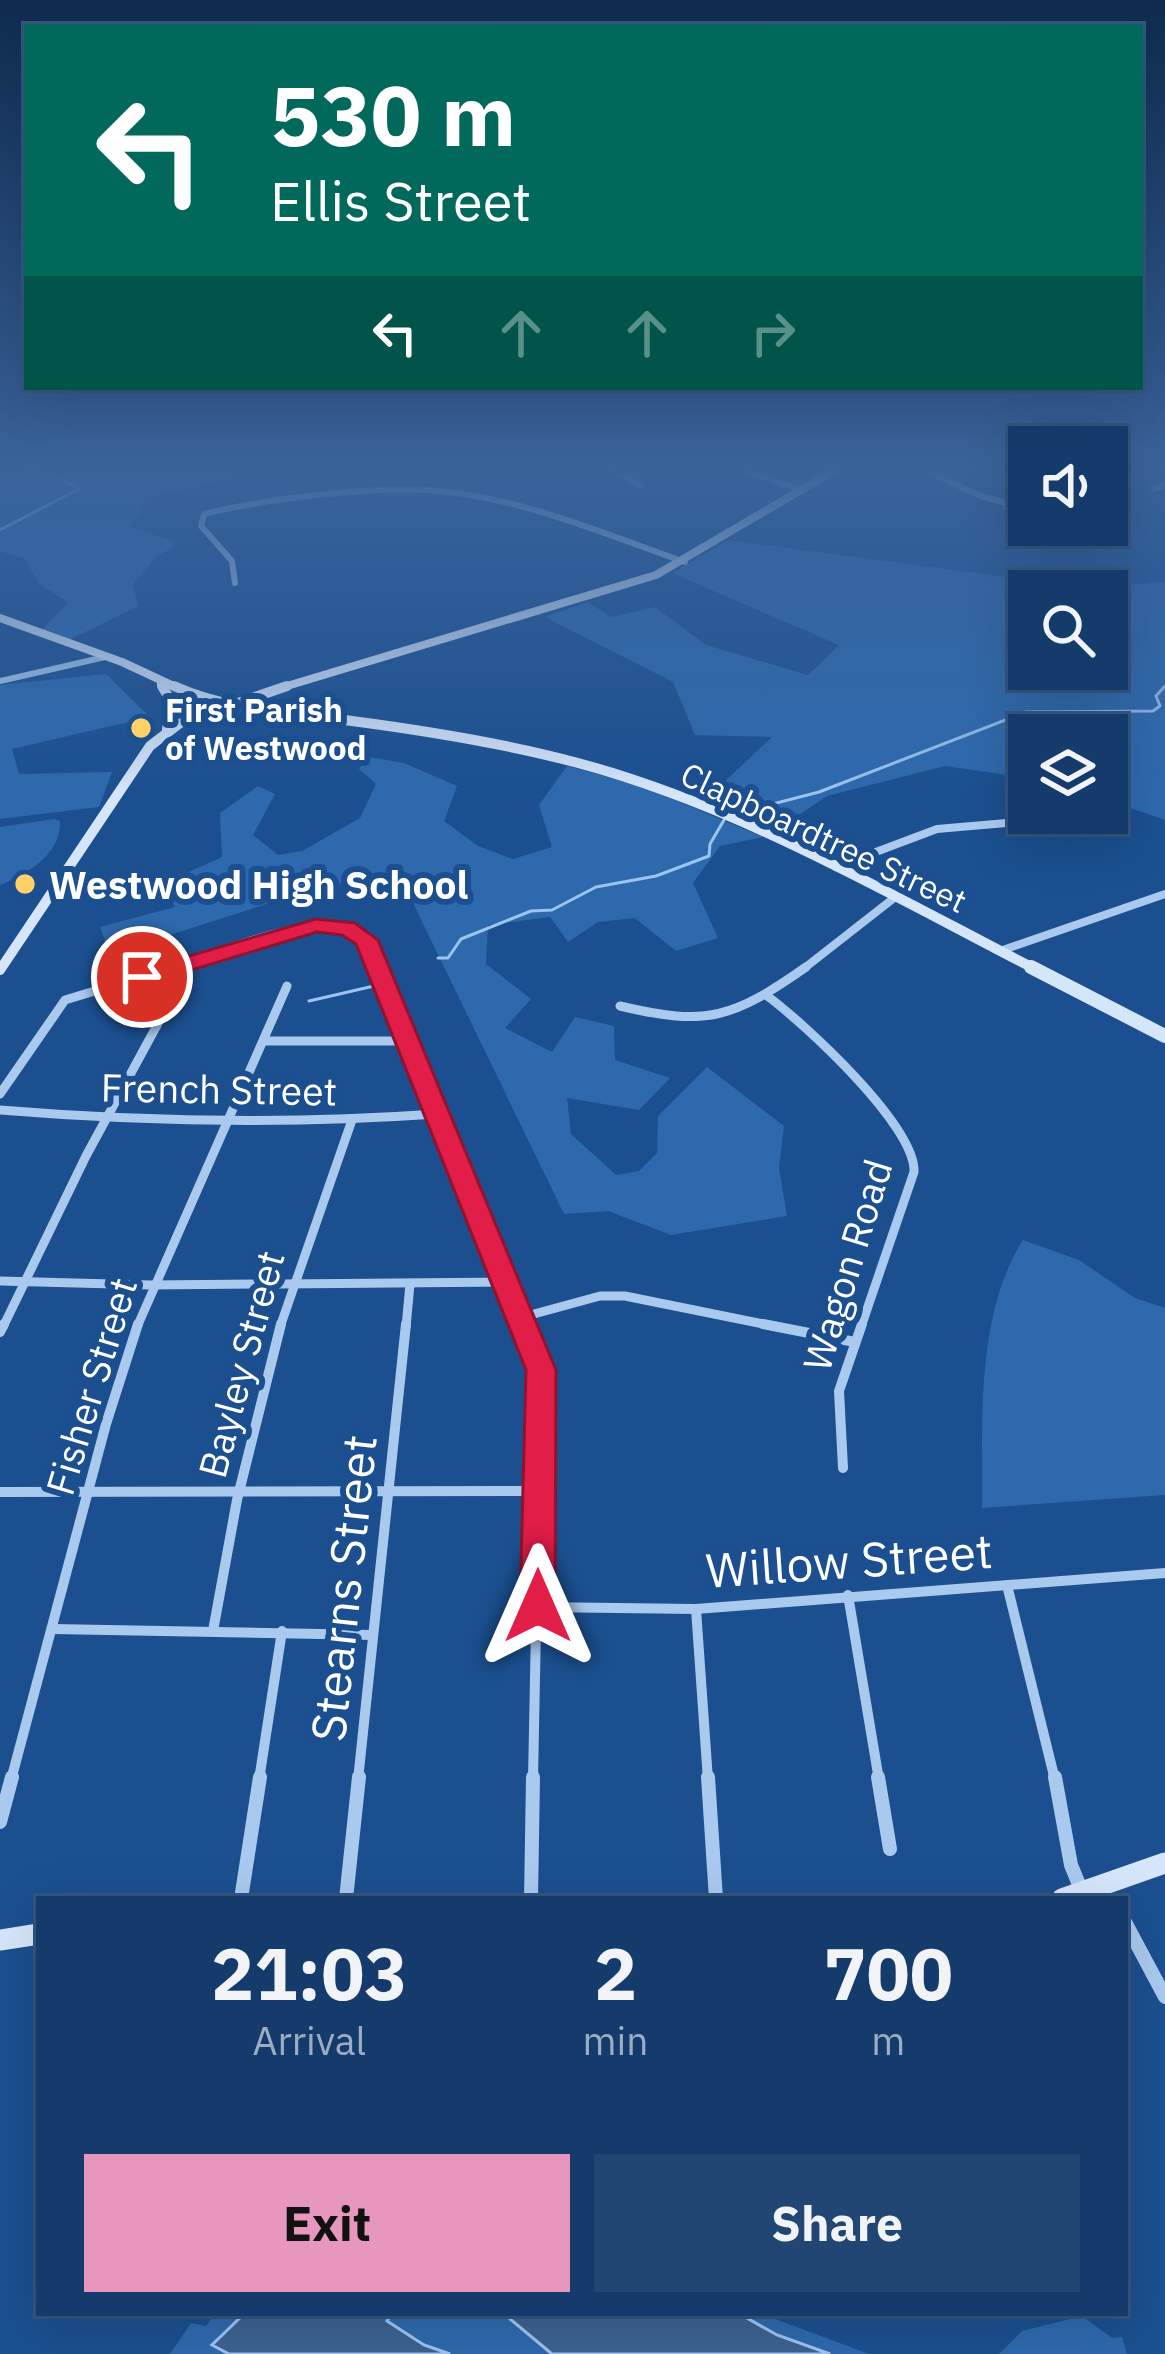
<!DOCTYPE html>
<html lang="en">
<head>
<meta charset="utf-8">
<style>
  :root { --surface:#143b6b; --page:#214673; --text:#f1f3f6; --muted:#9dadc1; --line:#33557e; --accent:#e797bd }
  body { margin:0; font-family:"IBM Plex Sans",sans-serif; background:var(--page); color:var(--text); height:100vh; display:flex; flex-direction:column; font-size:45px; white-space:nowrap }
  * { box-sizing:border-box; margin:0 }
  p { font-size:39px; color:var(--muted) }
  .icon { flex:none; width:66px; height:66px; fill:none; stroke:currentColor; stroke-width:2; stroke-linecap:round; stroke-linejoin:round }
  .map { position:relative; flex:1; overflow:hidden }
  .side { position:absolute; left:36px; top:1896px; width:1092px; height:420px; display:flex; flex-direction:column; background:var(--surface); border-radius:0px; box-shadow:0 12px 48px #0002,0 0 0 3px var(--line) }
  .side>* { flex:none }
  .top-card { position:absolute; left:24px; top:24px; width:1119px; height:366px; border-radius:0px; box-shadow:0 12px 48px #0002,0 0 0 3px var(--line); background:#00695c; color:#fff; overflow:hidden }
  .controls { position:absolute; left:1008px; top:426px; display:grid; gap:24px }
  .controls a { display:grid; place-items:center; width:120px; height:120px; border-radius:0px; background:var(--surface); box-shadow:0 12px 48px #0002,0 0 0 3px var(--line); font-size:60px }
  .pin { position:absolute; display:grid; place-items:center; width:102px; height:102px; color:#fff; margin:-51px; border:6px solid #fff; border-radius:50%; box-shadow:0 3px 12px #0007 }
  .me { position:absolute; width:132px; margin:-66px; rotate:0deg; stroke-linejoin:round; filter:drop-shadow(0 0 9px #0008) }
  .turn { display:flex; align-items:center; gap:42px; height:252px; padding:0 48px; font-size:54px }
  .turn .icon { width:156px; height:156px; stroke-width:2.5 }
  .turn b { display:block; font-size:84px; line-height:102px }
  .lanes { display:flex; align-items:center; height:114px; padding:0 48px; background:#0003; justify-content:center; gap:60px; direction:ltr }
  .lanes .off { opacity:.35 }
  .eta { display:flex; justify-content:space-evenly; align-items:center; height:204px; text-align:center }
  .eta b { font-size:72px; font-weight:800; line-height:84px }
  .cta { display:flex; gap:24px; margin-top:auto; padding:24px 48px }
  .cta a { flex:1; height:138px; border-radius:0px; background:var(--accent); color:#111; font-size:48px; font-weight:800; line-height:138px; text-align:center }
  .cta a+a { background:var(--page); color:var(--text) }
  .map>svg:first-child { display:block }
  .green { fill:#2e69ad; fill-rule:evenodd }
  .water { fill:#3c6290; stroke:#9cc4f0; stroke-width:3 }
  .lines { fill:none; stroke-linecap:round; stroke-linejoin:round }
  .stream { stroke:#9cc4f0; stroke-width:3 }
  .street-far4 { stroke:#a9c9ee; stroke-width:6 }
  .street-far3 { stroke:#a9c9ee; stroke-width:8 }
  .street-far2 { stroke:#a9c9ee; stroke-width:9 }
  .street-far1 { stroke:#a9c9ee; stroke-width:10 }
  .street { stroke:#a9c9ee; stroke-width:14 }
  .secondary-far3 { stroke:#d6e6fa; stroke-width:8 }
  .secondary-far2 { stroke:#d6e6fa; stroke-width:10 }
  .secondary-far1 { stroke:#d6e6fa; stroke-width:14 }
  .secondary { stroke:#d6e6fa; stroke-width:21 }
  .route { fill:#e11d48; stroke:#92132f; stroke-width:3 }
  .poi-dot { fill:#ffd166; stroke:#1b4f8f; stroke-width:4.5 }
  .labels { text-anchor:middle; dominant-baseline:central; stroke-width:12; stroke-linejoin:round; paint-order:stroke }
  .far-poi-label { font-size:33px; font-weight:bold; fill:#fff; stroke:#1b4f8f; text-anchor:start }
  .far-street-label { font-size:33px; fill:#fff; stroke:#1b4f8f }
  .poi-label { font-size:39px; font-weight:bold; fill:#fff; stroke:#1b4f8f; text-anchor:start }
  .street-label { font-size:39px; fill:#fff; stroke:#1b4f8f }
  .near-street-label { font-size:48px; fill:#fff; stroke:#1b4f8f }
</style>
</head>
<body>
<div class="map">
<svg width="1165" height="2354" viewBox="0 0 1165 2354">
  <rect width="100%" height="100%" fill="#1b4f8f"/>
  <g class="green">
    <path d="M0,466h369l-133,11 -88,20 -17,30 39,13 4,7 -17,9 -24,28 5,22 -69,34 -28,-9 27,-29 -29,-18 -14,-25 -25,-8z"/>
    <path d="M729,540l358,48 78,-6v238l-58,-20v-65h-78v43l-84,-12 -118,30 -50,34 -72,-30 67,-63 -77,-2 -22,-53 -128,-65 43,-15 23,15 44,-10 51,38 102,30 31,-30 -167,-72zM1029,591h78v78h-78z"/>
    <path d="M106,674l44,43 -138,32 7,25 93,-2 -13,35 -99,12v-134z"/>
    <path d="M369,757l35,6 53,23 -13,35 34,25 35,13 39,-12 -13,-42 28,-39 72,19 124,52 -43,9 -27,37 25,55 -42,13 -41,-33 -37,4 -30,20 -18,-25 -62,8 -2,39 45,35 -26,29 47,24 23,-35 39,9 1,34 55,18 -31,32 -72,-12 4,36 45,41 23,-4 18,-18 1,-37 49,-49 77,59 -5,42 8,48 -116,19 -63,-24 -44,3 -151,-311 -77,-21 -226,72 -10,-27 75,-20 -15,-22 62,-28 -2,-44 38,-27 17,8 -22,41 25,20 24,-4 58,-33 16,-34 -17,-15z"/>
    <path d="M54,819l6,2c1,34 -32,52 -60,64v-58z"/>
    <path d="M1023,1240l56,20 56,38 30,10v187l-183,13c1,-87 -7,-192 41,-268z"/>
    <path d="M215,2313h544l110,41h-699l21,-31 15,3z"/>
    <path d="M1082,2316l30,22 10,-1 5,17h-128l23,-23z"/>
  </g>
  <g class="water">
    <path d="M245,2313h147l-5,8 37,24 26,9h-221l-17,-9z"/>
    <path d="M503,2313h235l39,22 53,19h-278z"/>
  </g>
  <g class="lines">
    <g class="stream">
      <path d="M0,468l51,5 28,16 -79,41"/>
      <path d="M734,814l85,-22 207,-80 127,-1 7,-5 -4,-10 9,-10"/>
      <path d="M438,958h10l13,-19 70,-28 21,-1 44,-23 60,-11 53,-20 1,-12 14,-24"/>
      <path d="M309,1001l65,-15"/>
    </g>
    <g class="street-far4">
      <path d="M603,466l38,19"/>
      <path d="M733,466l65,23"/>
      <path d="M916,466l65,30 48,13"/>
      <path d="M1154,489l11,-4"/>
      <path d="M1007,508l22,8"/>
      <path d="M235,583l-3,-22 -31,-35 3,-12c61,-15 159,-27 222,-24 89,5 176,43 259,72"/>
      <path d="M0,681l105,-24"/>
    </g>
    <g class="street-far3">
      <path d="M836,867l101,-38 105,-9"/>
      <path d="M1000,951l165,-57"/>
      <path d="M164,970c48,-15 133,-53 181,-42 21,5 26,25 33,42"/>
      <path d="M802,970l92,-72"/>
    </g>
    <g class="street-far2">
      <path d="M377,967l146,360"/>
      <path d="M766,995c38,28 150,131 148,177l-53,155"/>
      <path d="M620,1006c88,21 113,12 186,-39"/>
      <path d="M264,1041h142"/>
      <path d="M0,1094l65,-94 109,-33"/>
      <path d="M0,1110c145,12 292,14 437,4"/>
      <path d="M0,1281l151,4 358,-3"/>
      <path d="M523,1317l77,-21h25l153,31"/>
      <path d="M3,1327l83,-171 95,-175v-14"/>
      <path d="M137,1327l150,-341"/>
      <path d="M280,1327l72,-207"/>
      <path d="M406,1327l4,-43"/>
    </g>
    <g class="street-far1">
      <path d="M522,1324l19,46 -8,410"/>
      <path d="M763,1324l92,18"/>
      <path d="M0,1332l4,-8"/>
      <path d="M843,1468l-4,-77 23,-67"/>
      <path d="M0,1492l537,-1"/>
      <path d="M1007,1585l48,195"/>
      <path d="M848,1595l31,185"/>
      <path d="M538,1607l158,2 469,-36"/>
      <path d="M696,1609l12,171"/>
      <path d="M53,1629l320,6"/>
      <path d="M213,1631l24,-131 44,-176"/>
      <path d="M11,1780l95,-356 32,-100"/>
      <path d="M259,1780l23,-149"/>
      <path d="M358,1780l48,-456"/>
    </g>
    <g class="street">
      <path d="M708,1777l8,122"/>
      <path d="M878,1777l12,72"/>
      <path d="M1055,1777l16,88 11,27"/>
      <path d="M0,1822l12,-45"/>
      <path d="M241,1899l19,-122"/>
      <path d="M346,1899l13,-122"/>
      <path d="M531,1899l2,-122"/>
      <path d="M1125,1922l40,75"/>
    </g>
    <g class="secondary-far3">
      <path d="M0,618l122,44 58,27"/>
      <path d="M161,684l3,5"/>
      <path d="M277,689l379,-114 186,-109"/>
    </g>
    <g class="secondary-far2">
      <path d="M162,686l10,17 -5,26"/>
      <path d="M174,686c55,25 118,27 178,35 76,10 152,22 226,42 161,43 311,131 459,207"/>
      <path d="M0,970l150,-224 30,-23 107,-37"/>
    </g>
    <path class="secondary-far1" d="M1031,967l134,69"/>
    <g class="secondary">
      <path d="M1062,1899l103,-36"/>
      <path d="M0,1940l39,-6"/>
    </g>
  </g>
  <linearGradient id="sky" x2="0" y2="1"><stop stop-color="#0f2b4f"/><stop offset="0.59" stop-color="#39639b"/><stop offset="1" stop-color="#39639b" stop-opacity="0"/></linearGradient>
  <rect width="1165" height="796" fill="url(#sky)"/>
  <path class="route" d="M316,919l39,4 23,17 178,430 -1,236 -5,12 -12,4 -12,-4 -6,-12 6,-236 -170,-426 -14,-9 -25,-3 -175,53 -12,-8 4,-5z"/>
  <g class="poi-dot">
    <circle cx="141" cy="728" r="12"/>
    <circle cx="25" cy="884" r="12"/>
  </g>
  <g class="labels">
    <g class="far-poi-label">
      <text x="165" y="709">First Parish<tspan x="165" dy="38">of Westwood</tspan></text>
    </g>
    <g class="far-street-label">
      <text transform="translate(824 837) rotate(25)">Clapboardtree Street</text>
    </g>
    <g class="poi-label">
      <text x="49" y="884">Westwood High School</text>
    </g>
    <g class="street-label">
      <text transform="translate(219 1089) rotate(1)">French Street</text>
      <text transform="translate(847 1265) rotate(-73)">Wagon Road</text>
      <text transform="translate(241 1364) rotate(-75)">Bayley Street</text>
      <text transform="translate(91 1386) rotate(-73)">Fisher Street</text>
    </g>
    <g class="near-street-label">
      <text transform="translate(849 1560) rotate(-4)">Willow Street</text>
      <text transform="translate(343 1588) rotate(-84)">Stearns Street</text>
    </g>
  </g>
</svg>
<div class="controls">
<a><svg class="icon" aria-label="sound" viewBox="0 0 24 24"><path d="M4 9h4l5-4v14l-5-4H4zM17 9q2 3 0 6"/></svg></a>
<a><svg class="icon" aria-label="search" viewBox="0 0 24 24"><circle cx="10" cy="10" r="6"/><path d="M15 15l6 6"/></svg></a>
<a><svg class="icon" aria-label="layers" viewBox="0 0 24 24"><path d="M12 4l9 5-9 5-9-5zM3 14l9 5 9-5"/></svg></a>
</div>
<div class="pin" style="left:142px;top:977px;background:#d93025"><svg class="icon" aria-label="arrive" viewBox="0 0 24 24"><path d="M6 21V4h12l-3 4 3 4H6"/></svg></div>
<svg class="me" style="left:538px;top:1606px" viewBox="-20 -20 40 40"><path d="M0-17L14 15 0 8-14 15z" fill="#e11d48" stroke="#fff" stroke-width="4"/></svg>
<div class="top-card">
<div class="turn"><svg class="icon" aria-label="left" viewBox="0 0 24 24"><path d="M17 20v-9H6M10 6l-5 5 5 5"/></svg><div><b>530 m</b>Ellis Street</div></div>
<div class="lanes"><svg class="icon" aria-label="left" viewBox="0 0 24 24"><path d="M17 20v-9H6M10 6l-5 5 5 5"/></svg><svg class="icon off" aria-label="ahead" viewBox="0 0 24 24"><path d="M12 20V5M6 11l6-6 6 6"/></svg><svg class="icon off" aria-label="ahead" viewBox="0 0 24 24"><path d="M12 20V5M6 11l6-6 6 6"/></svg><svg class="icon off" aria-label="right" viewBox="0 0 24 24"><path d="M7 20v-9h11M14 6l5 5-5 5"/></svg></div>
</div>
<section class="side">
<div class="eta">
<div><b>21:03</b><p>Arrival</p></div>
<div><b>2</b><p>min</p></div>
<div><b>700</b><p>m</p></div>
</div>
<div class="cta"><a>Exit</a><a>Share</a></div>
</section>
</div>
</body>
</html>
